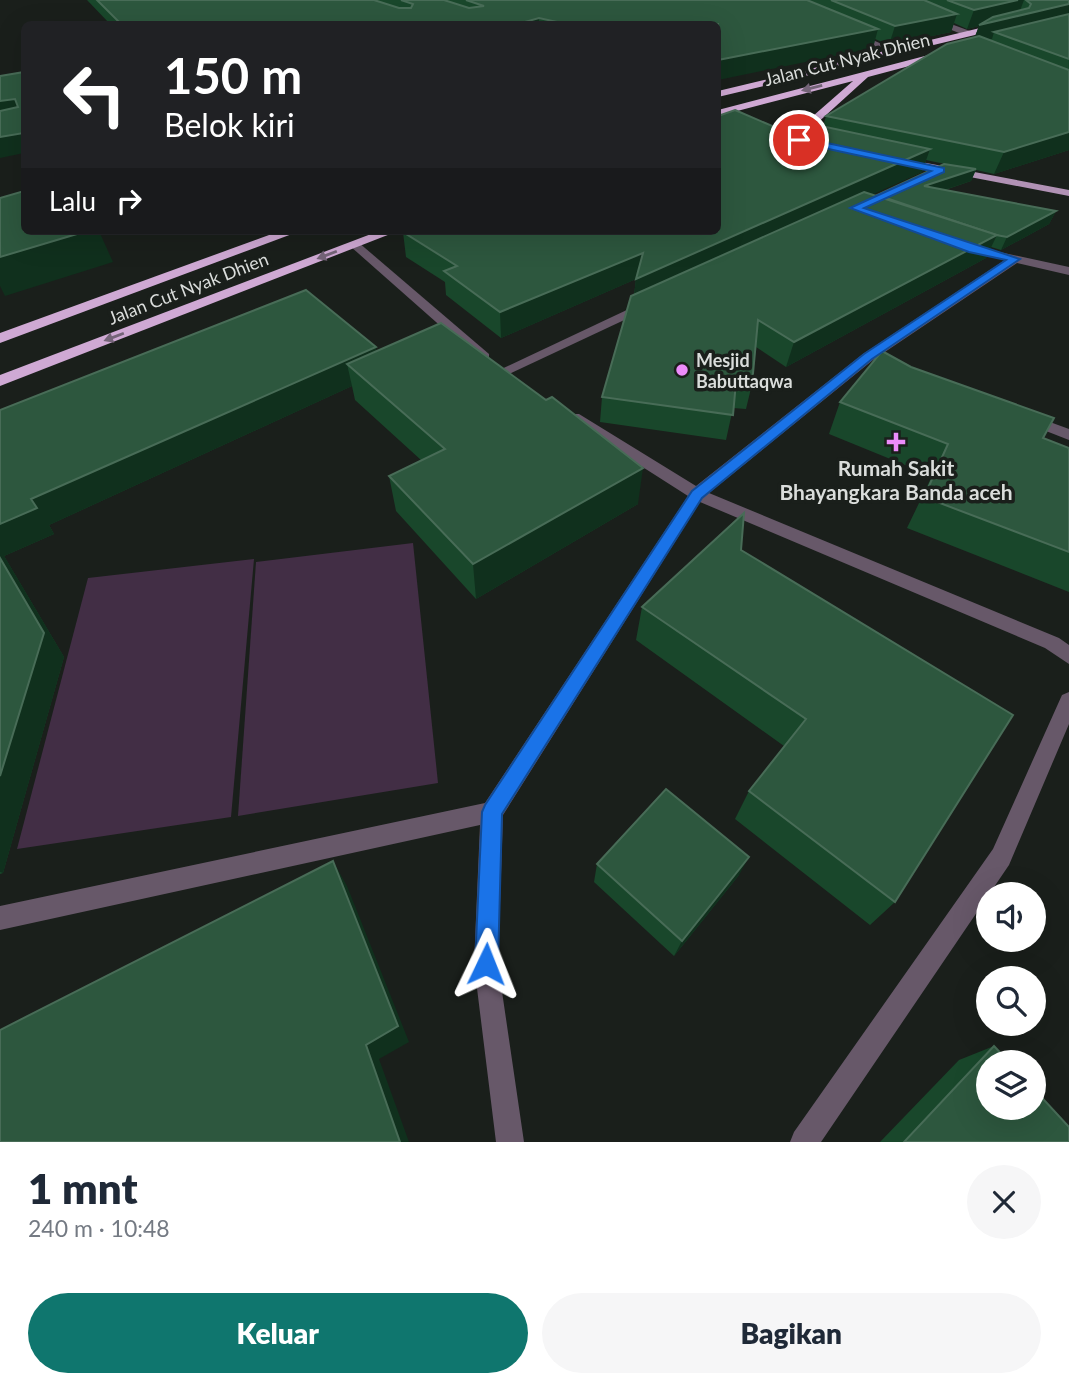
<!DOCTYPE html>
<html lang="id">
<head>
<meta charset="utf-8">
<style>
  :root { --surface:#fff; --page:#f6f6f7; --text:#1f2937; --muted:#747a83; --accent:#0f766e }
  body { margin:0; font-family:Lato,sans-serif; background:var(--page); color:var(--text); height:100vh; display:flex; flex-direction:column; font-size:26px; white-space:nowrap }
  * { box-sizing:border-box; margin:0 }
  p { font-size:23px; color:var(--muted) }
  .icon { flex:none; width:38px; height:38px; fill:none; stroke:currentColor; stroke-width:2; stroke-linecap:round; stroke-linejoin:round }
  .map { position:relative; height:1142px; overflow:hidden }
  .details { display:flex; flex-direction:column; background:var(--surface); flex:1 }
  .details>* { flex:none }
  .banner { position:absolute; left:21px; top:21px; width:700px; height:214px; border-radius:10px; box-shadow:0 7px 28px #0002; background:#202124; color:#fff; overflow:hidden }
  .buttons { position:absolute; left:976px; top:882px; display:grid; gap:14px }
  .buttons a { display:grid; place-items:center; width:70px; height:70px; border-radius:50%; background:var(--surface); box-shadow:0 7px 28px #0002; font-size:35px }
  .pin { position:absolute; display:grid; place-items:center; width:60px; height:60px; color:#fff; margin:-30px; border:4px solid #fff; border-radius:50%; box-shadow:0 2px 7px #0007 }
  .me { position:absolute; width:77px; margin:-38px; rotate:2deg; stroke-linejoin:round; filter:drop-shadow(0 0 5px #0008) }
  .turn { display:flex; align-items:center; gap:24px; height:147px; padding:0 28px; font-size:32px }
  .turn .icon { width:91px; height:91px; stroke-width:2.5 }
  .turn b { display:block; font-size:49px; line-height:60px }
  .then { display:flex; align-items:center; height:66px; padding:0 28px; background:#0003; gap:14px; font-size:26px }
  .round { display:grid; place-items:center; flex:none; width:74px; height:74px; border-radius:37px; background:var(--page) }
  .overview { display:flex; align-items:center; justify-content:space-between; height:119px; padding:0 28px }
  h1 { font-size:42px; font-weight:800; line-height:52px }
  .action { display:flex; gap:14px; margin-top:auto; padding:14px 28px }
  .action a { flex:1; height:80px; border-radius:42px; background:var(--accent); color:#fff; font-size:28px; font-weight:800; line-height:80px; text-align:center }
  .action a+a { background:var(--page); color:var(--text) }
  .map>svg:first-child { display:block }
  .green { fill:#422e45 }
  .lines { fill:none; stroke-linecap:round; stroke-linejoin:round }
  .minor { fill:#675869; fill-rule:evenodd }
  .major { fill:#b192b5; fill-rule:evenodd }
  .highway { fill:#cfa9d4; fill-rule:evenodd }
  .wall { fill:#19472b; fill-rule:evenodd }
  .shaded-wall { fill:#10301d }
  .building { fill:#2d573e; stroke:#486c57; stroke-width:2 }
  .oneway { fill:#746478 }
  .route { fill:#1a73e8; stroke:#114b97; stroke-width:2 }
  .poi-dot { fill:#ec8cfa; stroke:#1a1f1b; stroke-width:2.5 }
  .labels { text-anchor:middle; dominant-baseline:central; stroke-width:7; stroke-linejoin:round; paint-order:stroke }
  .far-street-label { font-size:18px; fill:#dadddb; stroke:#1a1f1b }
  .far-poi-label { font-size:18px; font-weight:bold; fill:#dadddb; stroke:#1a1f1b; text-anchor:start }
  .poi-label { font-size:21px; font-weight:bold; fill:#dadddb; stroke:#1a1f1b }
</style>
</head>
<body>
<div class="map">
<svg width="1069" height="1142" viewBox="0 0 1069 1142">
  <rect width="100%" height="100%" fill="#1a1f1b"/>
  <g class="green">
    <path d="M413,543l25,240 -200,33 18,-254z"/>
    <path d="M254,559l-23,258 -214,32 71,-271z"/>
  </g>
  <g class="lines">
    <g class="minor">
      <path d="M932,17l38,14 1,2 -7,2 -35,-14z"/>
      <path d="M849,32h6l40,18 -7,2 -39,-16z"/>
      <path d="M350,242h8l131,112v6h-10l-129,-114z"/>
      <path d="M967,245l102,22v8l-52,-12 -144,97 -164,133 350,145 10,7v19l-24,-16 -345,-146 -197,313 -5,149 26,178h-28l-22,-178 6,-139 -480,105v-24l485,-103 203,-307 -119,-76v-6h10l117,72 167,-132 142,-94 -42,-10v-4z"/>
      <path d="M648,300l6,4 -2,3 -145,68 -5,1 -7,-4z"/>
      <path d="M1028,414l41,15v11l-46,-18 -2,-3z"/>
      <path d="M1069,692v32l-60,141 -188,277h-31l4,-10 199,-283 69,-154z"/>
    </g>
    <path class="major" d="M900,158l169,32v6l-172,-33 -2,-2z"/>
    <g class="highway">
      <path d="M1005,22l3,5 -290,70v-6z"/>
      <path d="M944,51l3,5 -79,21 -54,49 -4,17 -10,-2 5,-18 48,-42 -135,35v-6z"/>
      <path d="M280,231h20l-300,112v-10z"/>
      <path d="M379,231h19l-398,155v-11z"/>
    </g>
  </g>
  <g class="wall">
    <path d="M87,0h982v150l-75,24 -18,-4 -5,11 -26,9 111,21 -7,13 -48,26 -10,-3 -5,11 -200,109 -30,-20 -4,37 -6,25 -13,-1 -7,32 -126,-18 2,-25 32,-102 2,-16 -135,59 -55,-43 -1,-13 -39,-25 -3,-25 390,-97 30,-9 3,-10 149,-79 4,-11 -12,3 -13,-6 -3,9 -62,13 -14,-6 -2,9 -155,-24h-608zM926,160l19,4 -68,32 -5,-2 50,-22z"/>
    <path d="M377,351l261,153 -162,95 -80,-88 -7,-35 32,-16 -66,-60 -3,-14 -303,139 5,9 -50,22 60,101 -61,216 -3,1v-464z"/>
    <path d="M911,367l132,71 26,65v89l-162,-64 25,-52 -103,-42 11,-32z"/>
    <path d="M741,550l154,352 -25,23 -135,-106 14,-28 35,-45 -148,-106 6,-33z"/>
    <path d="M597,864l142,11 -65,81 -80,-74z"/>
    <path d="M994,1046l75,96h-189l79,-82z"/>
  </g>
  <g class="shaded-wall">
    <path d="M1018,0h6l-6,16 51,-12v16l-75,12 -2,7 -20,5 7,-18 -12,3 7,-19z"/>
    <path d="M957,14l-6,18 -62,13 6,-19z"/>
    <path d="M539,18v6h-21z"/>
    <path d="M878,29l-5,19 -155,32v-20z"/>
    <path d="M15,99l9,17 -24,5v-20z"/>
    <path d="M1069,132v18l-75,24 10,-22z"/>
    <path d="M24,133v20l-24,5v-21z"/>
    <path d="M930,149l-8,23 -289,132 3,-25 -135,59 -1,-26 143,-59z"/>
    <path d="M976,169l-5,12 -51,17 4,-12z"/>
    <path d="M1056,211l-7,13 -48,26 6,-13z"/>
    <path d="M87,231h12l14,31 -108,34 -5,-10v-29z"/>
    <path d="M997,235l-11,23 -200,109 8,-25z"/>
    <path d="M376,347l4,26 -33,-9 5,22 -303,139 5,9 -50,22 60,101 -61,216 -3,-1v-348l31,-25z"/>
    <path d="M643,468l-5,36 -162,95 -3,-35z"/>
    <path d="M749,857l-10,18 -65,81 8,-15z"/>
    <path d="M333,861l14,25 62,156 -30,17 30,83h-9l-34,-97z"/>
  </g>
  <g class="building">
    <path d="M97,0h277l25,8h12l2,-4 -12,-4h43l25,8 15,-2 -18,-6h341l71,29 -160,31v-36h-152l-27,-6 -21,6h-397z"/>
    <path d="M831,0h93l33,14 -62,12z"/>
    <path d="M947,0h71l-44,10z"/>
    <path d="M1026,0h43v4l-90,21 14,-8 36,-9 2,-4z"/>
    <path d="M1069,14v45l-75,-27z"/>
    <path d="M979,36l90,34v62l-65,20 -178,-36 121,-72z"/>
    <path d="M24,72v61l-24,4v-26l18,-4 -3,-8 -15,2v-25z"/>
    <path d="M735,110l58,25 19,-11 118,25 -294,130 7,-26 -143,59 -56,-41 13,-5 -54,-34 3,-1h312v-115z"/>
    <path d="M944,164l32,5 -52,17 132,25 -49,26 -11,-2 -119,-40z"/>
    <path d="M24,191v40h63l-87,26v-59z"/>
    <path d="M864,192l133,43 -203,107 -36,-22 -6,64 -16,-2 -3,33 -131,-18 29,-101z"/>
    <path d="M306,290l70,57 -345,152 6,9 -37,16v-114z"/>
    <path d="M441,323l105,77 6,-3 91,71 -170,96 -84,-88 56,-27 -98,-85z"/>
    <path d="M882,351l29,16 143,51 -11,20 26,10v104l-145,-55 24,-53 -108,-42z"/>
    <path d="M744,513l-3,37 272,165 -118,187 -146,-111 57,-72 -164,-112z"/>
    <path d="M0,558l44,75 -44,143z"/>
    <path d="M666,789l83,68 -67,84 -85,-77z"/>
    <path d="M333,861l65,165 -32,19 34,97h-400v-112z"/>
    <path d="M994,1046l15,16h-20v46h45v-19l35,38v15h-165z"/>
  </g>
  <defs><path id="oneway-solid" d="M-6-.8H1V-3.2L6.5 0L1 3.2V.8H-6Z" transform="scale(1.75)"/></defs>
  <g class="oneway">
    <use href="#oneway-solid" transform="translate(812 88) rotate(166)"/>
    <use href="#oneway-solid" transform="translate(327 255) rotate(159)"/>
    <use href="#oneway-solid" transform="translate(114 337) rotate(159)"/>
  </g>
  <path class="route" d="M799,137l145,31v4l-80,36 156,51 -148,100 -170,139 -200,316 -4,150 -4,8 -8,3 -8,-3 -3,-8 7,-152 3,-7 207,-314 172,-137 142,-94 -37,-8 -119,-44 81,-37 -135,-29z"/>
  <g class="poi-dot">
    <circle cx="682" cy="370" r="7"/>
    <path d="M892.5 431.5h7v7h7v7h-7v7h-7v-7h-7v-7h7z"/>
  </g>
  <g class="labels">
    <g class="far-street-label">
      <text transform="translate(847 59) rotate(-14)">Jalan Cut Nyak Dhien</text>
      <text transform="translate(188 288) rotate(-21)">Jalan Cut Nyak Dhien</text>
    </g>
    <g class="far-poi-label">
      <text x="696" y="360">Mesjid<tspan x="696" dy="21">Babuttaqwa</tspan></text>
    </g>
    <g class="poi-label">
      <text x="896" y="467">Rumah Sakit<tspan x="896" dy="24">Bhayangkara Banda aceh</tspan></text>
    </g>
  </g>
</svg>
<div class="buttons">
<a><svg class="icon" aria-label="sound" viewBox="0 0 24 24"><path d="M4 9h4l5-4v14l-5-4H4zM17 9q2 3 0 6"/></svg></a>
<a><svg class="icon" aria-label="search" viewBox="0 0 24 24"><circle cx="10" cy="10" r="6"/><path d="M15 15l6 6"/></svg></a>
<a><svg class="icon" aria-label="layers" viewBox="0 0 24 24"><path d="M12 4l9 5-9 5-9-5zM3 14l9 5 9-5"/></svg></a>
</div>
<div class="pin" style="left:799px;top:140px;background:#d93025"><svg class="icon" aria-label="arrive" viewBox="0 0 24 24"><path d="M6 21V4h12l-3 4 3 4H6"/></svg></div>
<svg class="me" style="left:486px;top:964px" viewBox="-20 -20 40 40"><path d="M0-17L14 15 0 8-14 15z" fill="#1a73e8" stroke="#fff" stroke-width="4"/></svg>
<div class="banner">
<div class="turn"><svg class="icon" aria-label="left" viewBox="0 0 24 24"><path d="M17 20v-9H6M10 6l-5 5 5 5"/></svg><div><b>150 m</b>Belok kiri</div></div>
<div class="then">Lalu<svg class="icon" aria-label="right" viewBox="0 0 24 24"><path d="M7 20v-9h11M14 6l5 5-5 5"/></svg></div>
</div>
</div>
<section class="details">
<div class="overview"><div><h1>1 mnt</h1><p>240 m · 10:48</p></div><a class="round"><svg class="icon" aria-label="close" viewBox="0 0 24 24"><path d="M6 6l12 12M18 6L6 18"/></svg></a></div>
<div class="action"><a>Keluar</a><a>Bagikan</a></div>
</section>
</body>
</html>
